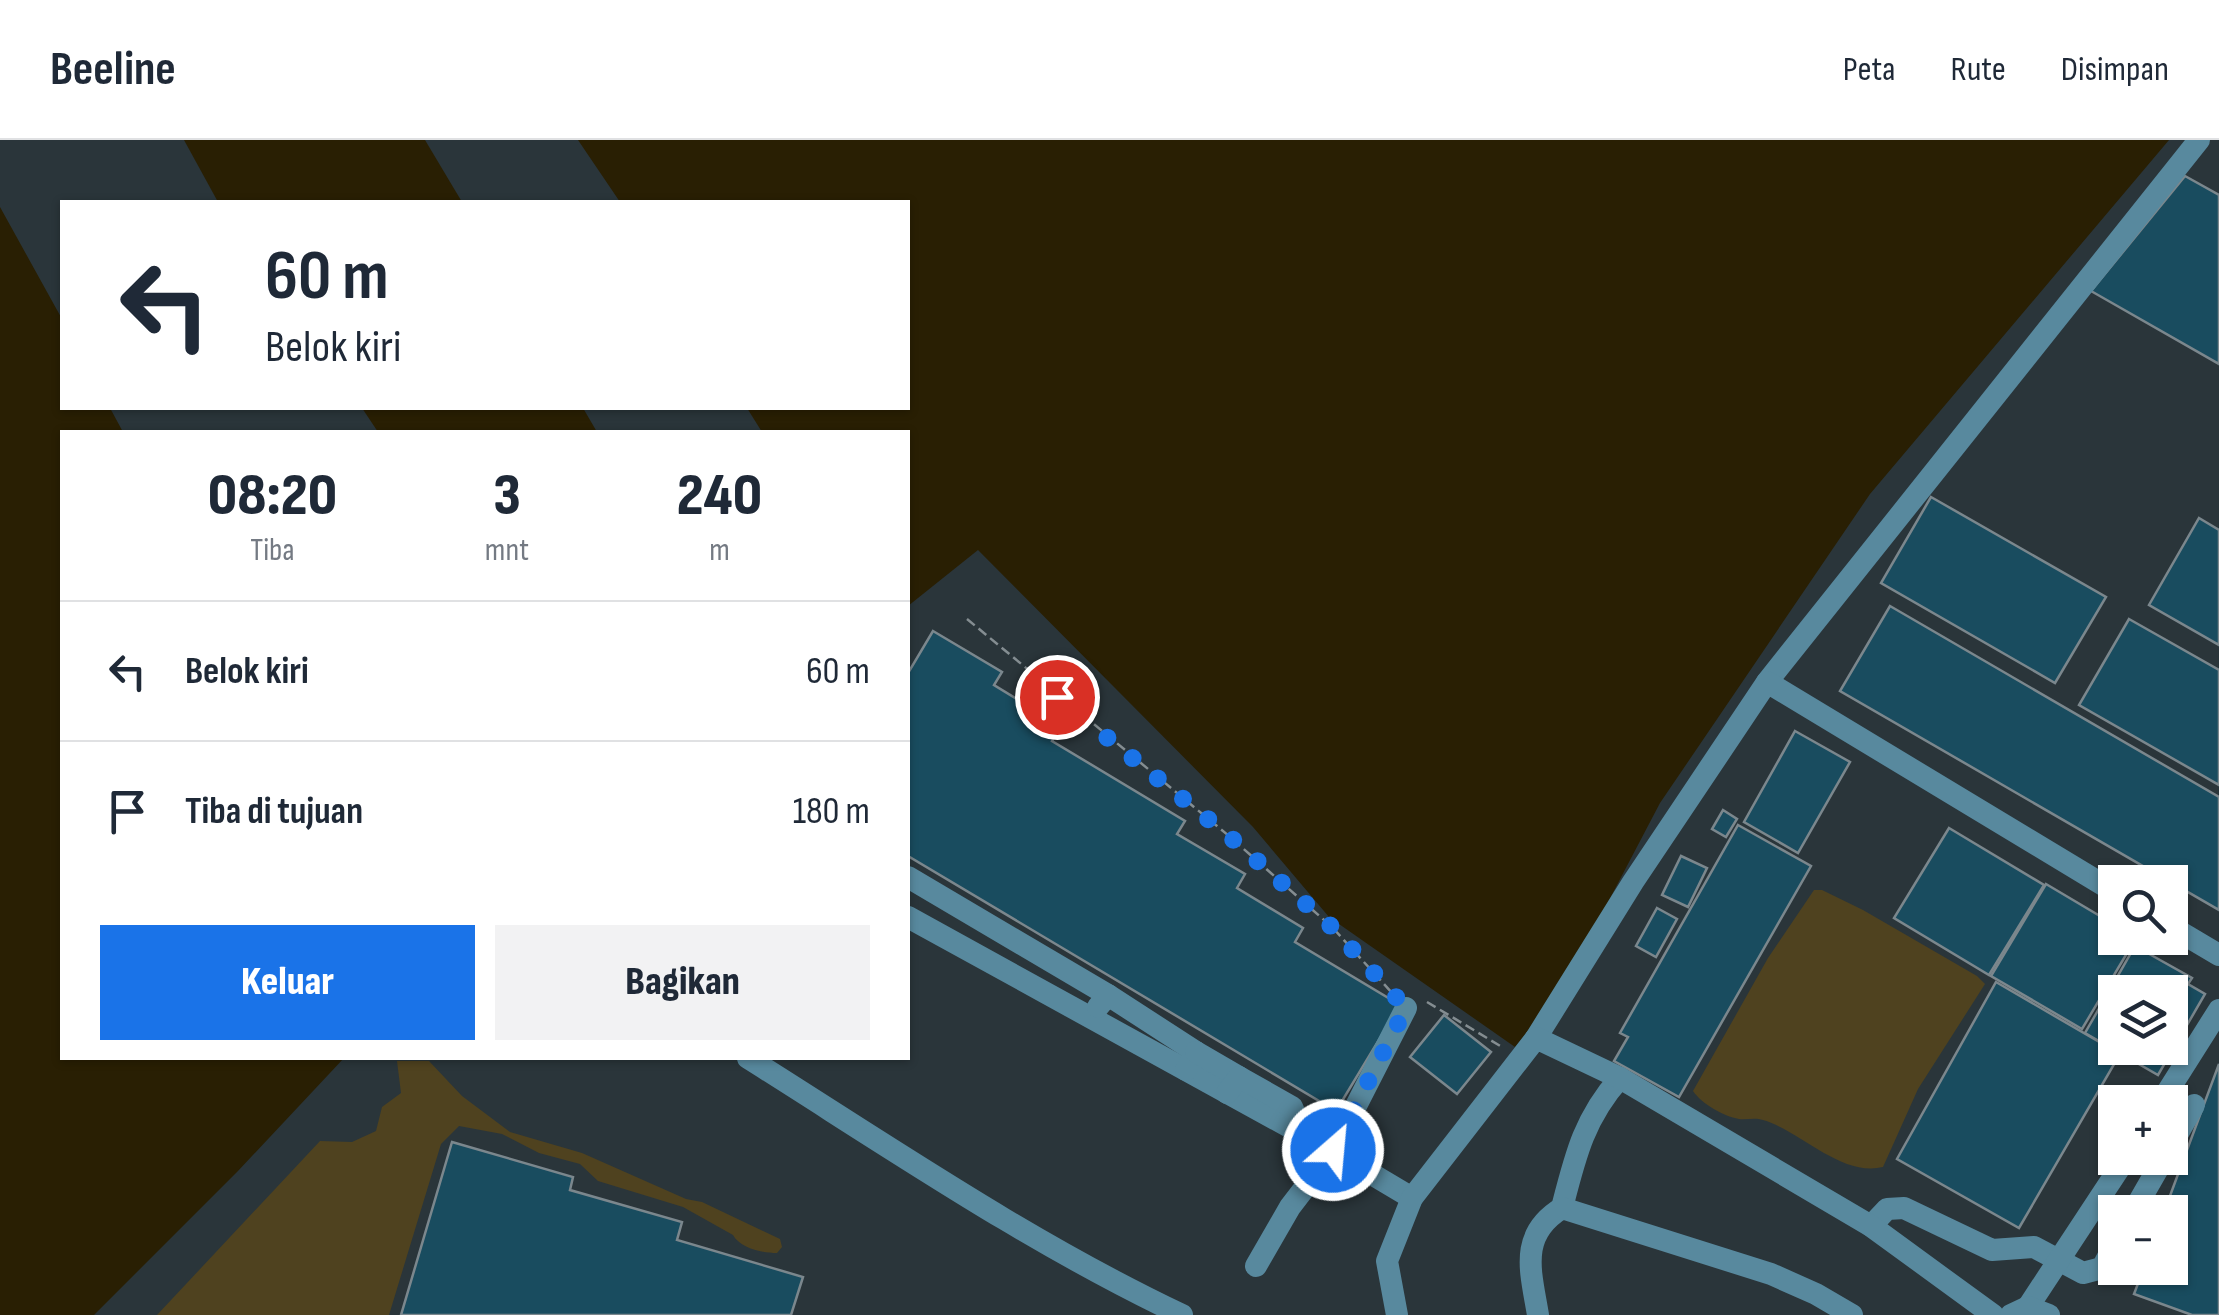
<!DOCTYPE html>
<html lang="id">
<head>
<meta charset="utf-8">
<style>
  :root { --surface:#fff; --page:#f2f2f3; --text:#1f2937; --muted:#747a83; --line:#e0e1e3; --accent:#1a73e8 }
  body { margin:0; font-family:"Sofia Sans Condensed",sans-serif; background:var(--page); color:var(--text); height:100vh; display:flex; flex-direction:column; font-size:38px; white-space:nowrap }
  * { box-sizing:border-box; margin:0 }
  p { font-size:32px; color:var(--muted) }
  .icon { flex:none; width:55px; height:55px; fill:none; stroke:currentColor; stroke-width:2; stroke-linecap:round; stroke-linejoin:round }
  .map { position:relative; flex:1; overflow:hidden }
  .sheet { position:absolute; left:60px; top:290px; width:850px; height:630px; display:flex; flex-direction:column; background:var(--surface); border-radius:0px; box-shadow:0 2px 8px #0004 }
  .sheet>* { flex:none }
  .guide { position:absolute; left:60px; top:60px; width:850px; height:210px; border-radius:0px; box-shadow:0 2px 8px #0004; background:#fff; color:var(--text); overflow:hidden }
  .tools { position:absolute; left:2098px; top:725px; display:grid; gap:20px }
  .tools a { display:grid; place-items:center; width:90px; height:90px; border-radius:0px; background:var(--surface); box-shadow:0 2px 8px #0004; font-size:50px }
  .pin { position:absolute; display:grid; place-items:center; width:85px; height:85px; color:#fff; margin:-42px; border:5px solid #fff; border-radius:50%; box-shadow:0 2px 10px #0007 }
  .me { position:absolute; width:110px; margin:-55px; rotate:27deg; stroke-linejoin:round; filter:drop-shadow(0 0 8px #0008) }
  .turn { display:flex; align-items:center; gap:35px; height:210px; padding:0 40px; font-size:45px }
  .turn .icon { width:130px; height:130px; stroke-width:2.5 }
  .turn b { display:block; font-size:70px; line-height:85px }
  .eta { display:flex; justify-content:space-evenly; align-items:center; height:170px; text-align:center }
  .eta b { font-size:60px; font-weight:800; line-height:70px }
  .cta { display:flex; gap:20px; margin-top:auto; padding:20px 40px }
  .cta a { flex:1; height:115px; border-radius:0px; background:var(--accent); color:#fff; font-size:40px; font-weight:800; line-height:115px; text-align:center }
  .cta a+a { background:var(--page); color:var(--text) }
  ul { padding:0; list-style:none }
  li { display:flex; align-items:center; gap:30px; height:140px; padding:0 40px; border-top:2px solid var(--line) }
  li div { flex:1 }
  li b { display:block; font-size:38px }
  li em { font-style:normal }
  header { display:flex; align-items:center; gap:60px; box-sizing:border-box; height:140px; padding:0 50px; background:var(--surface); border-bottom:2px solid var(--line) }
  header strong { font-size:48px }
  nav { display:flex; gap:55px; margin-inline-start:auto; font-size:35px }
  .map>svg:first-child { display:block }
  .green { fill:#4f421f }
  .water { fill:#291f03 }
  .building { fill:#194c5f; stroke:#7b878d; stroke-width:2.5; fill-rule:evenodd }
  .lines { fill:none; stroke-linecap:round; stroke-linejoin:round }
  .path { stroke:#848d91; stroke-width:2.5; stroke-dasharray:10 5; stroke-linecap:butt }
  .minor { stroke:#58899e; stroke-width:22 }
  .route { stroke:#1a73e8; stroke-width:18; stroke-dasharray:0 32.4 }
</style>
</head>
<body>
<header>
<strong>Beeline</strong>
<nav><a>Peta</a><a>Rute</a><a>Disimpan</a></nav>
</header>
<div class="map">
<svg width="2219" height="1175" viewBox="0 0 2219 1175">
  <rect width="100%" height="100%" fill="#2a353a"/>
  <g class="green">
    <path d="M1814,750h8l41,20 114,66 8,8 -67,105 -35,78c-42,10 -82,-36 -120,-47 -8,-3 -16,0 -24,-1 -16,-3 -37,-15 -46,-28l75,-133z"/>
    <path d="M397,921h32l33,35 48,36 72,21 104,46 16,3 78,37 2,8 -5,6c-15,0 -37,-5 -44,-18l-50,-28 -85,-26 -18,-17 -41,-11 -37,-19 -43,-8 -18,18 -52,171h-232l163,-174 32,1 24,-11 6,-24 19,-14z"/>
  </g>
  <g class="water">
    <path d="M184,0h241l37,62h-244z"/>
    <path d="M578,0h1591l-299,354 -210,309 -95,181 -50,63 -186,-130 -76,-90 -275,-277 -70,56v-174h-146l-15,-24h161v-206h-288z"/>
    <path d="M0,67l62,112v89h48l13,24h-61v626h282l-107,114 -143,143h-94z"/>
    <path d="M362,268h221l14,24h-219z"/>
  </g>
  <g class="building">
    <path d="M2185,36l34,19v169l-128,-73z"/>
    <path d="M1931,357l175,100 -51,86 -174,-100z"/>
    <path d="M2199,378l20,12v115l-70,-40z"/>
    <path d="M1890,466l329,191v113l-379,-219z"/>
    <path d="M2129,479l90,51v115l-140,-80z"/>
    <path d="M933,491l69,41 -8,13 67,41 -9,15 133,80 -8,13 68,40 -8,14 66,40 -8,14 105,63 -64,106 -428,-255v-183z"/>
    <path d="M1795,591l55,31 -52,91 -54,-31z"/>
    <path d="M1723,670l14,9 -11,18 -14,-8z"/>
    <path d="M1738,685l73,41 -132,231 -65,-36 14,-24 -8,-4z"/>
    <path d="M1949,688l95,57 -55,90 -95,-57z"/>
    <path d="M1681,716l26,12 -19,39 -26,-12z"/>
    <path d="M2046,744l69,41v13h21l-54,91 -91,-53z"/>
    <path d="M1657,768l20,11 -21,38 -20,-11z"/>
    <path d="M2135,806l57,32 -4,6 17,10 -47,81 -73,-42zM2115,852h55v56h-55z"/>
    <path d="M1996,842l124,72 -101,174 -122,-69z"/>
    <path d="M1444,875l47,37 -34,42 -47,-37z"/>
    <path d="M2219,924v251h-27l-58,-21 10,-26h26v-56h-6z"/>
    <path d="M452,1002l121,35 -3,13 112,32 -5,18 126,37 -12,38h-390z"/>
  </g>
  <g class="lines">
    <g class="path">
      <path d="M967,479l262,217 103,91 61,67"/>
      <path d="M1427,862l75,45"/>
    </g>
    <g class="minor">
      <path d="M1767,542l432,-542"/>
      <path d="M908,737l200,118"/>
      <path d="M908,777l425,234 79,47"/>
      <path d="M2170,786l49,29"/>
      <path d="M1098,867l10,-12 88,57 -10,18"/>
      <path d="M1536,898l97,-156 134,-200 348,210"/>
      <path d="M1196,912l43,25"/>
      <path d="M748,918c143,90 282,185 434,257"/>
      <path d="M1227,953l12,-16 53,30 5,12 -2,11"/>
      <path d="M2161,962l58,-92"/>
      <path d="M2170,1007l24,-42"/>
      <path d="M1562,1068c13,-51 22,-90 58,-130"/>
      <path d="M2133,1072l31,-54"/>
      <path d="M1871,1086l16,-17 17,-1 88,42 42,-3 49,26 19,-5 13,-24"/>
      <path d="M1256,1126l34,-59 43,-56 73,-143"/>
      <path d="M2028,1167l98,-149"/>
      <path d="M1397,1175l-10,-54 25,-63 124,-160 84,40 251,148 122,89"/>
      <path d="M1538,1175c-7,-43 -20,-80 24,-107l209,66 45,20 36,21"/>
      <path d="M2011,1175l17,-8 21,8"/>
    </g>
  </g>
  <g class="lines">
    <path class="route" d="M1057,557l172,139 103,91 74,81 -73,142"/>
  </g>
</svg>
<div class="tools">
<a><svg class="icon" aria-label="search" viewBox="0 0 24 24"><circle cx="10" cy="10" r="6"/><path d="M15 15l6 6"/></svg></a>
<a><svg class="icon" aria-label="layers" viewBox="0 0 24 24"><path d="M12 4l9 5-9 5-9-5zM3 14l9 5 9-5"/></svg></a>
<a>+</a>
<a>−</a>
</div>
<div class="pin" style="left:1057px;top:557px;background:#d93025"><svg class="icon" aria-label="arrive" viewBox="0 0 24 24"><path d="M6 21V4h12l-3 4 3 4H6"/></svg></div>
<svg class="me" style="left:1333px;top:1010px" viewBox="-20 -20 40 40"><circle r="17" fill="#1a73e8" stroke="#fff" stroke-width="3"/><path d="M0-11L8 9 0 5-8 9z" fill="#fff"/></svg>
<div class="guide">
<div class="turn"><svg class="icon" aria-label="left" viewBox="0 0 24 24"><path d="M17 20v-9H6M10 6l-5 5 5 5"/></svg><div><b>60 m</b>Belok kiri</div></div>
</div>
<section class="sheet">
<div class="eta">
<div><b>08:20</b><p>Tiba</p></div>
<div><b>3</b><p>mnt</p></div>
<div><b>240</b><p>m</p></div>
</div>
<ul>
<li><svg class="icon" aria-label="left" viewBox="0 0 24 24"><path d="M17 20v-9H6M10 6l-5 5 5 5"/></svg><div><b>Belok kiri</b></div><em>60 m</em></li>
<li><svg class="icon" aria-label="arrive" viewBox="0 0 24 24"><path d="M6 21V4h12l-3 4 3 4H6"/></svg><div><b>Tiba di tujuan</b></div><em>180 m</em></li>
</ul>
<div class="cta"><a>Keluar</a><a>Bagikan</a></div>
</section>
</div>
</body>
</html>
